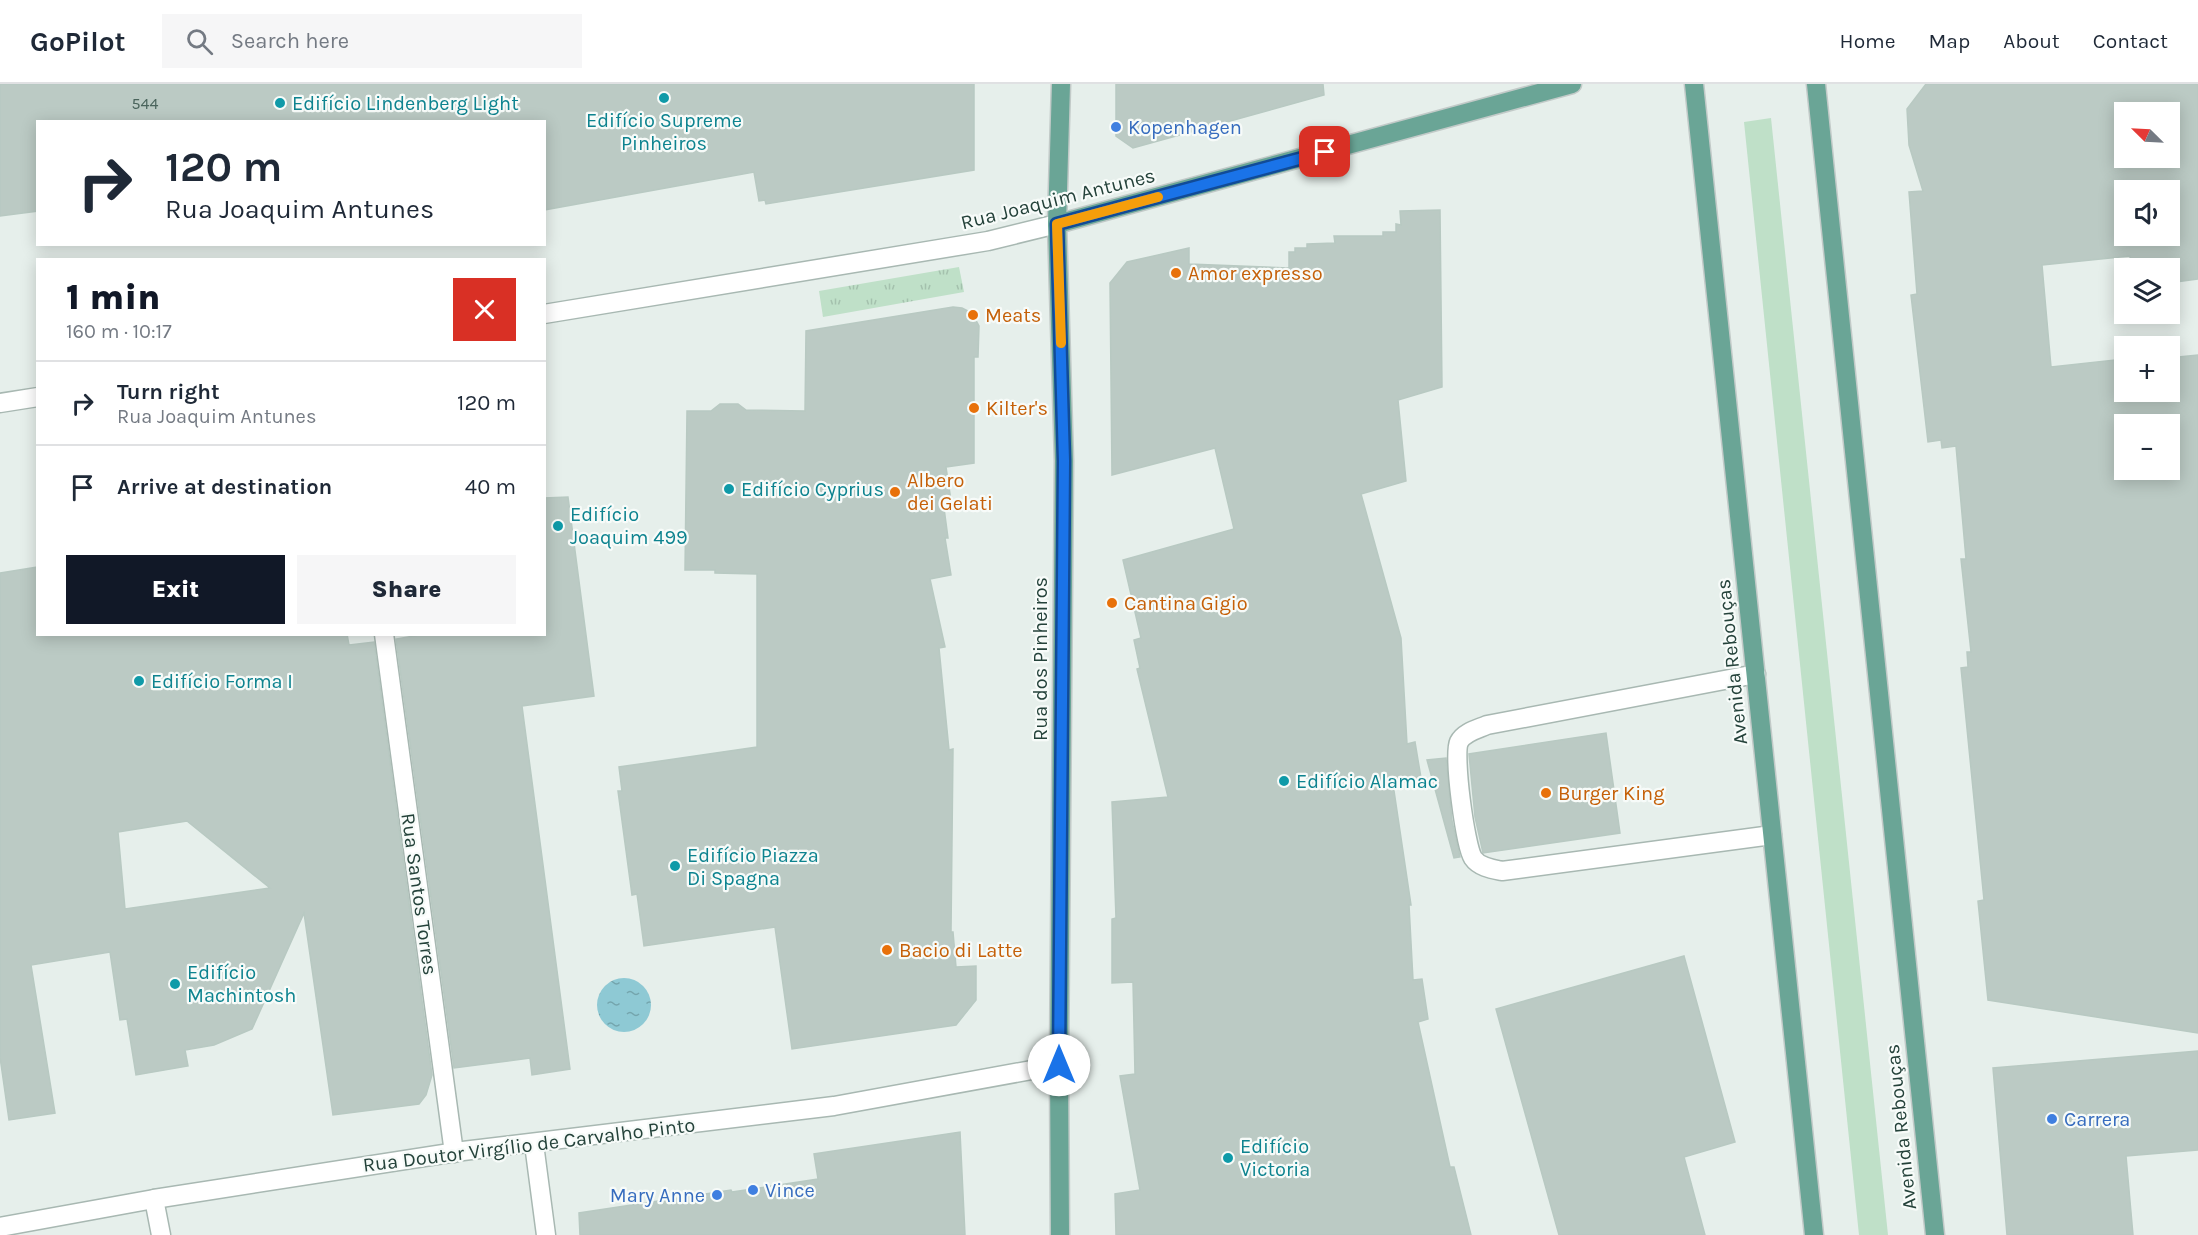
<!DOCTYPE html>
<html lang="en">
<head>
<meta charset="utf-8">
<style>
  :root { --surface:#fff; --page:#f6f6f7; --text:#1f2937; --muted:#747a83; --line:#e0e1e3; --accent:#111827 }
  body { margin:0; font-family:Karla,sans-serif; background:var(--page); color:var(--text); height:100vh; display:flex; flex-direction:column; font-size:22px; white-space:nowrap }
  * { box-sizing:border-box; margin:0 }
  p { font-size:20px; color:var(--muted) }
  .icon { flex:none; width:33px; height:33px; fill:none; stroke:currentColor; stroke-width:2; stroke-linecap:round; stroke-linejoin:round }
  .map { position:relative; flex:1; overflow:hidden }
  .drawer { position:absolute; left:36px; top:174px; width:510px; height:378px; display:flex; flex-direction:column; background:var(--surface); border-radius:0px; box-shadow:0 3px 15px #0003 }
  .drawer>* { flex:none }
  .guide { position:absolute; left:36px; top:36px; width:510px; height:126px; border-radius:0px; box-shadow:0 3px 15px #0003; background:#fff; color:var(--text); overflow:hidden }
  .needle { width:39px; rotate:294deg }
  .fabs { position:absolute; left:2114px; top:18px; display:grid; gap:12px }
  .fabs a { display:grid; place-items:center; width:66px; height:66px; border-radius:0px; background:var(--surface); box-shadow:0 3px 15px #0003; font-size:30px }
  .pin { position:absolute; display:grid; place-items:center; width:51px; height:51px; color:#fff; margin:-26px; border-radius:12px; box-shadow:0 3px 9px #0006 }
  .me { position:absolute; width:66px; margin:-33px; rotate:0deg; stroke-linejoin:round; filter:drop-shadow(0 0 4px #0008) }
  .turn { display:flex; align-items:center; gap:21px; height:126px; padding:0 30px; font-size:27px }
  .turn .icon { width:78px; height:78px; stroke-width:2.5 }
  .turn b { display:block; font-size:42px; line-height:51px }
  .round { display:grid; place-items:center; flex:none; width:63px; height:63px; border-radius:0px; background:var(--page) }
  .overview { display:flex; align-items:center; justify-content:space-between; height:102px; padding:0 30px }
  h1 { font-size:36px; font-weight:800; line-height:45px; color:var(--accent) }
  .cta { display:flex; gap:12px; margin-top:auto; padding:12px 30px }
  .cta a { flex:1; height:69px; border-radius:0px; background:var(--accent); color:#fff; font-size:24px; font-weight:800; line-height:69px; text-align:center }
  .cta a+a { background:var(--page); color:var(--text) }
  ul { padding:0; list-style:none }
  li { display:flex; align-items:center; gap:18px; height:84px; padding:0 30px; border-top:2px solid var(--line) }
  li div { flex:1 }
  li b { display:block; font-size:22px }
  li em { font-style:normal }
  header { display:flex; align-items:center; gap:36px; box-sizing:border-box; height:84px; padding:0 30px; background:var(--surface); border-bottom:2px solid var(--line) }
  header strong { font-size:28px }
  nav { display:flex; gap:33px; margin-inline-start:auto; font-size:21px }
  .search { width:420px; height:54px; background:var(--page); display:flex; align-items:center; gap:15px; box-sizing:border-box; padding:0 21px; border-radius:0px; color:var(--muted); font-size:22px }
  .map>svg:first-child { display:block }
  .grass { fill:url(#grass-tufts) }
  .garden { fill:#bfe0c8 }
  .water { fill:url(#water-ripples) }
  .building { fill:#bbcac4; stroke:#b8c9c2; stroke-width:1.5; fill-rule:evenodd }
  .lines { fill:none; stroke-linecap:round; stroke-linejoin:round }
  .minor-casing { stroke:#a8b8b2; stroke-width:21 }
  .major-casing { stroke:#c2cac8; stroke-width:21 }
  .minor { stroke:#fff; stroke-width:18 }
  .major { stroke:#6aa596; stroke-width:18 }
  .route-casing { stroke:#114b97; stroke-width:15 }
  .route { stroke:#1a73e8; stroke-width:10 }
  .slow { stroke:#f59e0b; stroke-width:10 }
  .culture-dot { fill:#0f9aa8; stroke:#f7fbf9; stroke-width:2 }
  .shop-dot { fill:#3f7fe0; stroke:#f7fbf9; stroke-width:2 }
  .food-dot { fill:#e8710a; stroke:#f7fbf9; stroke-width:2 }
  .labels { text-anchor:middle; dominant-baseline:central; stroke-width:4.5; stroke-linejoin:round; paint-order:stroke }
  .number-label { font-size:16px; fill:#4a645c }
  .culture-label { font-size:20px; fill:#0d838f; stroke:#f7fbf9; text-anchor:start }
  .shop-label { font-size:20px; fill:#366cbe; stroke:#f7fbf9; text-anchor:start }
  .street-label { font-size:20px; fill:#24423a; stroke:#f7fbf9 }
  .food-label { font-size:20px; fill:#c56008; stroke:#f7fbf9; text-anchor:start }
</style>
</head>
<body>
<header>
<strong>GoPilot</strong>
<div class="search"><svg class="icon" aria-label="search" viewBox="0 0 24 24"><circle cx="10" cy="10" r="6"/><path d="M15 15l6 6"/></svg>Search here</div>
<nav><a>Home</a><a>Map</a><a>About</a><a>Contact</a></nav>
</header>
<div class="map">
<svg width="2198" height="1151" viewBox="0 0 2198 1151">
  <defs>
    <pattern id="grass-tufts" width="24" height="20" patternUnits="userSpaceOnUse" patternTransform="scale(1.5)"><rect width="24" height="20" fill="#bfe0c8"/><path d="M3 7l-1-3M5 7V3M7 7l1-3M15 17l-1-3M17 17v-4M19 17l1-3" fill="none" stroke="#a4c1ad"/></pattern>
    <pattern id="water-ripples" width="26" height="14" patternUnits="userSpaceOnUse" patternTransform="scale(1.5)"><rect width="26" height="14" fill="#8ec9d4"/><path d="M2 4q2-2 4 0t4 0M15 11q2-2 4 0t4 0" fill="none" stroke="#74a5ad"/></pattern>
  </defs>
  <rect width="100%" height="100%" fill="#e6efeb"/>
  <path class="grass" d="M959,183l5,25 -141,25 -4,-26z"/>
  <path class="garden" d="M1771,34l117,1117h-29l-115,-1113z"/>
  <circle class="water" cx="624" cy="921" r="27"/>
  <g class="building">
    <path d="M0,0h974v86l-208,34 -1,-4 -6,1 -5,-29 -210,38v-88h-506v89l-38,5z"/>
    <path d="M1116,0h207l1,11 -191,53 -17,-12z"/>
    <path d="M1926,0h272v195l-29,4v-15h-38l-1,-12 -88,9 9,102 73,-8v33h45v-34l29,-3v678l-210,-33 -10,-99 6,-1 -23,-232 7,-1 -1,-15h4l-10,-93h5l-10,-113 -14,2 -1,-8 -13,2 -17,-147 6,-1 -8,-102 14,-1 -14,-46 -2,-36zM2124,28h45v46h-45zM2124,106h45v46h-45zM2124,340h45v46h-45z"/>
    <path d="M1440,126l2,177 -44,13 8,81 -45,13 40,144 6,106 8,-2 6,36 -28,6 18,121h-2l4,75 9,-1 6,40 -10,3 32,145h4l17,68h-355l-1,-41 25,-4 -20,-114 15,-2 -2,-92 -21,1v-64l4,-1 -4,-116 56,-5 -31,-128 3,-1 -6,-28 7,-2 -18,-78 111,-31 -19,-81 -103,27 -2,-192 17,-21 62,-14v16l100,4v-16h6v-4h12v-4l28,-1 -1,-7h49v-4h13v-8l5,1 -1,-14z"/>
    <path d="M953,223l9,1 10,5 7,13 -1,31h-4v106l-28,4 6,40 -8,1 4,30h-3l6,37 -21,4 15,68 -6,1 10,102 4,-1 -2,183h2l3,35 20,-1v34l-20,25 -164,24 -17,-122 -131,19 -7,-52 -5,1 -14,-104h4l-3,-24 138,-20v-173l-42,-1v-3h-30l2,-159h24l9,-7h18l8,6 59,1 1,-80z"/>
    <path d="M568,413l26,199 -72,10 48,363 -38,6 -2,-17 -76,10 -58,-429 29,-5h119v-136z"/>
    <path d="M38,483v67h309l2,11 25,-3 58,433 -6,20 -7,9 -86,11 -29,-202 -52,116 -38,16 -29,5 3,16 -52,9 -9,-56 -7,1 -10,-68 -79,13 24,148 -46,7 -9,-63v-484zM187,737l83,67 -145,21 -7,-77z"/>
    <path d="M1606,649l14,100 -137,20 -8,-36 -6,-63z"/>
    <path d="M1446,674l6,63 8,36 -6,1 -27,-98z"/>
    <path d="M1684,872l51,186 -51,15 21,78h-146l-63,-226z"/>
    <path d="M2198,967v99l-72,6 7,79h-126l-14,-167z"/>
    <path d="M960,1048l5,103h-385l-1,-22 152,-23 1,2 86,-13 -4,-25z"/>
  </g>
  <g class="lines">
    <g class="minor-casing">
      <g id="minor">
        <path d="M544,230l444,-73 69,-17"/>
        <path d="M0,319l38,-6"/>
        <path d="M384,550l70,519"/>
        <path d="M1756,590l-269,51c-9,4 -23,7 -28,17 -6,13 6,103 14,116 6,9 19,11 29,13l270,-36"/>
        <path d="M534,1060l12,91"/>
        <path d="M154,1115l7,36"/>
        <path d="M0,1143l154,-28 309,-48 371,-45 225,-41"/>
      </g>
    </g>
    <g class="major-casing">
      <g id="major">
        <path d="M1694,0l120,1151"/>
        <path d="M1816,0l119,1151"/>
        <path d="M1057,140l515,-140"/>
        <path d="M1060,1151l-1,-170 5,-604 -7,-237 4,-140"/>
      </g>
    </g>
    <use href="#minor" class="minor"/>
    <use href="#major" class="major"/>
  </g>
  <g class="lines">
    <g class="route-casing">
      <path id="route" d="M1059,981l5,-604 -7,-237 268,-72"/>
    </g>
    <use href="#route" class="route"/>
    <path class="slow" d="M1061,259l-4,-119 101,-27"/>
  </g>
  <g class="culture-dot">
    <circle cx="664" cy="14" r="6"/>
    <circle cx="280" cy="19" r="6"/>
    <circle cx="729" cy="405" r="6"/>
    <circle cx="558" cy="442" r="6"/>
    <circle cx="139" cy="597" r="6"/>
    <circle cx="1284" cy="697" r="6"/>
    <circle cx="675" cy="782" r="6"/>
    <circle cx="175" cy="900" r="6"/>
    <circle cx="1228" cy="1074" r="6"/>
  </g>
  <g class="shop-dot">
    <circle cx="1116" cy="43" r="6"/>
    <circle cx="2052" cy="1035" r="6"/>
    <circle cx="753" cy="1106" r="6"/>
    <circle cx="717" cy="1111" r="6"/>
  </g>
  <g class="food-dot">
    <circle cx="1176" cy="189" r="6"/>
    <circle cx="973" cy="231" r="6"/>
    <circle cx="974" cy="324" r="6"/>
    <circle cx="895" cy="408" r="6"/>
    <circle cx="1112" cy="519" r="6"/>
    <circle cx="1546" cy="709" r="6"/>
    <circle cx="887" cy="866" r="6"/>
  </g>
  <g class="labels">
    <g class="number-label">
      <text x="145" y="19">544</text>
    </g>
    <g class="culture-label">
      <text x="292" y="19">Edifício Lindenberg Light</text>
      <text x="664" y="36" text-anchor="middle">Edifício Supreme<tspan x="664" dy="23">Pinheiros</tspan></text>
      <text x="741" y="405">Edifício Cyprius</text>
      <text x="570" y="430">Edifício<tspan x="570" dy="23">Joaquim 499</tspan></text>
      <text x="151" y="597">Edifício Forma I</text>
      <text x="1296" y="697">Edifício Alamac</text>
      <text x="687" y="771">Edifício Piazza<tspan x="687" dy="23">Di Spagna</tspan></text>
      <text x="187" y="888">Edifício<tspan x="187" dy="23">Machintosh</tspan></text>
      <text x="1240" y="1062">Edifício<tspan x="1240" dy="23">Victoria</tspan></text>
    </g>
    <g class="shop-label">
      <text x="1128" y="43">Kopenhagen</text>
      <text x="2064" y="1035">Carrera</text>
      <text x="765" y="1106">Vince</text>
      <text x="705" y="1111" text-anchor="end">Mary Anne</text>
    </g>
    <g class="street-label">
      <text transform="translate(1058 115) rotate(-14)">Rua Joaquim Antunes</text>
      <text transform="translate(1040 575) rotate(-90)">Rua dos Pinheiros</text>
      <text transform="translate(1732 578) rotate(-96)">Avenida Rebouças</text>
      <text transform="translate(419 810) rotate(82)">Rua Santos Torres</text>
      <text transform="translate(1901 1043) rotate(-96)">Avenida Rebouças</text>
      <text transform="translate(529 1061) rotate(-7)">Rua Doutor Virgílio de Carvalho Pinto</text>
    </g>
    <g class="food-label">
      <text x="1188" y="189">Amor expresso</text>
      <text x="985" y="231">Meats</text>
      <text x="986" y="324">Kilter's</text>
      <text x="907" y="396">Albero<tspan x="907" dy="23">dei Gelati</tspan></text>
      <text x="1124" y="519">Cantina Gigio</text>
      <text x="1558" y="709">Burger King</text>
      <text x="899" y="866">Bacio di Latte</text>
    </g>
  </g>
</svg>
<div class="fabs">
<a><svg class="needle" viewBox="-14 -14 28 28"><path d="M0-13l5 13h-10z" fill="#e53935"/><path d="M0 13l5-13h-10z" fill="#747a83"/></svg></a>
<a><svg class="icon" aria-label="sound" viewBox="0 0 24 24"><path d="M4 9h4l5-4v14l-5-4H4zM17 9q2 3 0 6"/></svg></a>
<a><svg class="icon" aria-label="layers" viewBox="0 0 24 24"><path d="M12 4l9 5-9 5-9-5zM3 14l9 5 9-5"/></svg></a>
<a>+</a>
<a>−</a>
</div>
<div class="pin" style="left:1325px;top:68px;background:#d93025"><svg class="icon" aria-label="arrive" viewBox="0 0 24 24"><path d="M6 21V4h12l-3 4 3 4H6"/></svg></div>
<svg class="me" style="left:1059px;top:981px" viewBox="-20 -20 40 40"><circle r="19" fill="#fff"/><path d="M0-13L10 11 0 6-10 11z" fill="#1a73e8"/></svg>
<div class="guide">
<div class="turn"><svg class="icon" aria-label="right" viewBox="0 0 24 24"><path d="M7 20v-9h11M14 6l5 5-5 5"/></svg><div><b>120 m</b>Rua Joaquim Antunes</div></div>
</div>
<section class="drawer">
<div class="overview"><div><h1>1 min</h1><p>160 m · 10:17</p></div><a class="round" style="background:#d93025;color:#fff"><svg class="icon" aria-label="close" viewBox="0 0 24 24"><path d="M6 6l12 12M18 6L6 18"/></svg></a></div>
<ul>
<li><svg class="icon" aria-label="right" viewBox="0 0 24 24"><path d="M7 20v-9h11M14 6l5 5-5 5"/></svg><div><b>Turn right</b><p>Rua Joaquim Antunes</p></div><em>120 m</em></li>
<li><svg class="icon" aria-label="arrive" viewBox="0 0 24 24"><path d="M6 21V4h12l-3 4 3 4H6"/></svg><div><b>Arrive at destination</b></div><em>40 m</em></li>
</ul>
<div class="cta"><a>Exit</a><a>Share</a></div>
</section>
</div>
</body>
</html>
